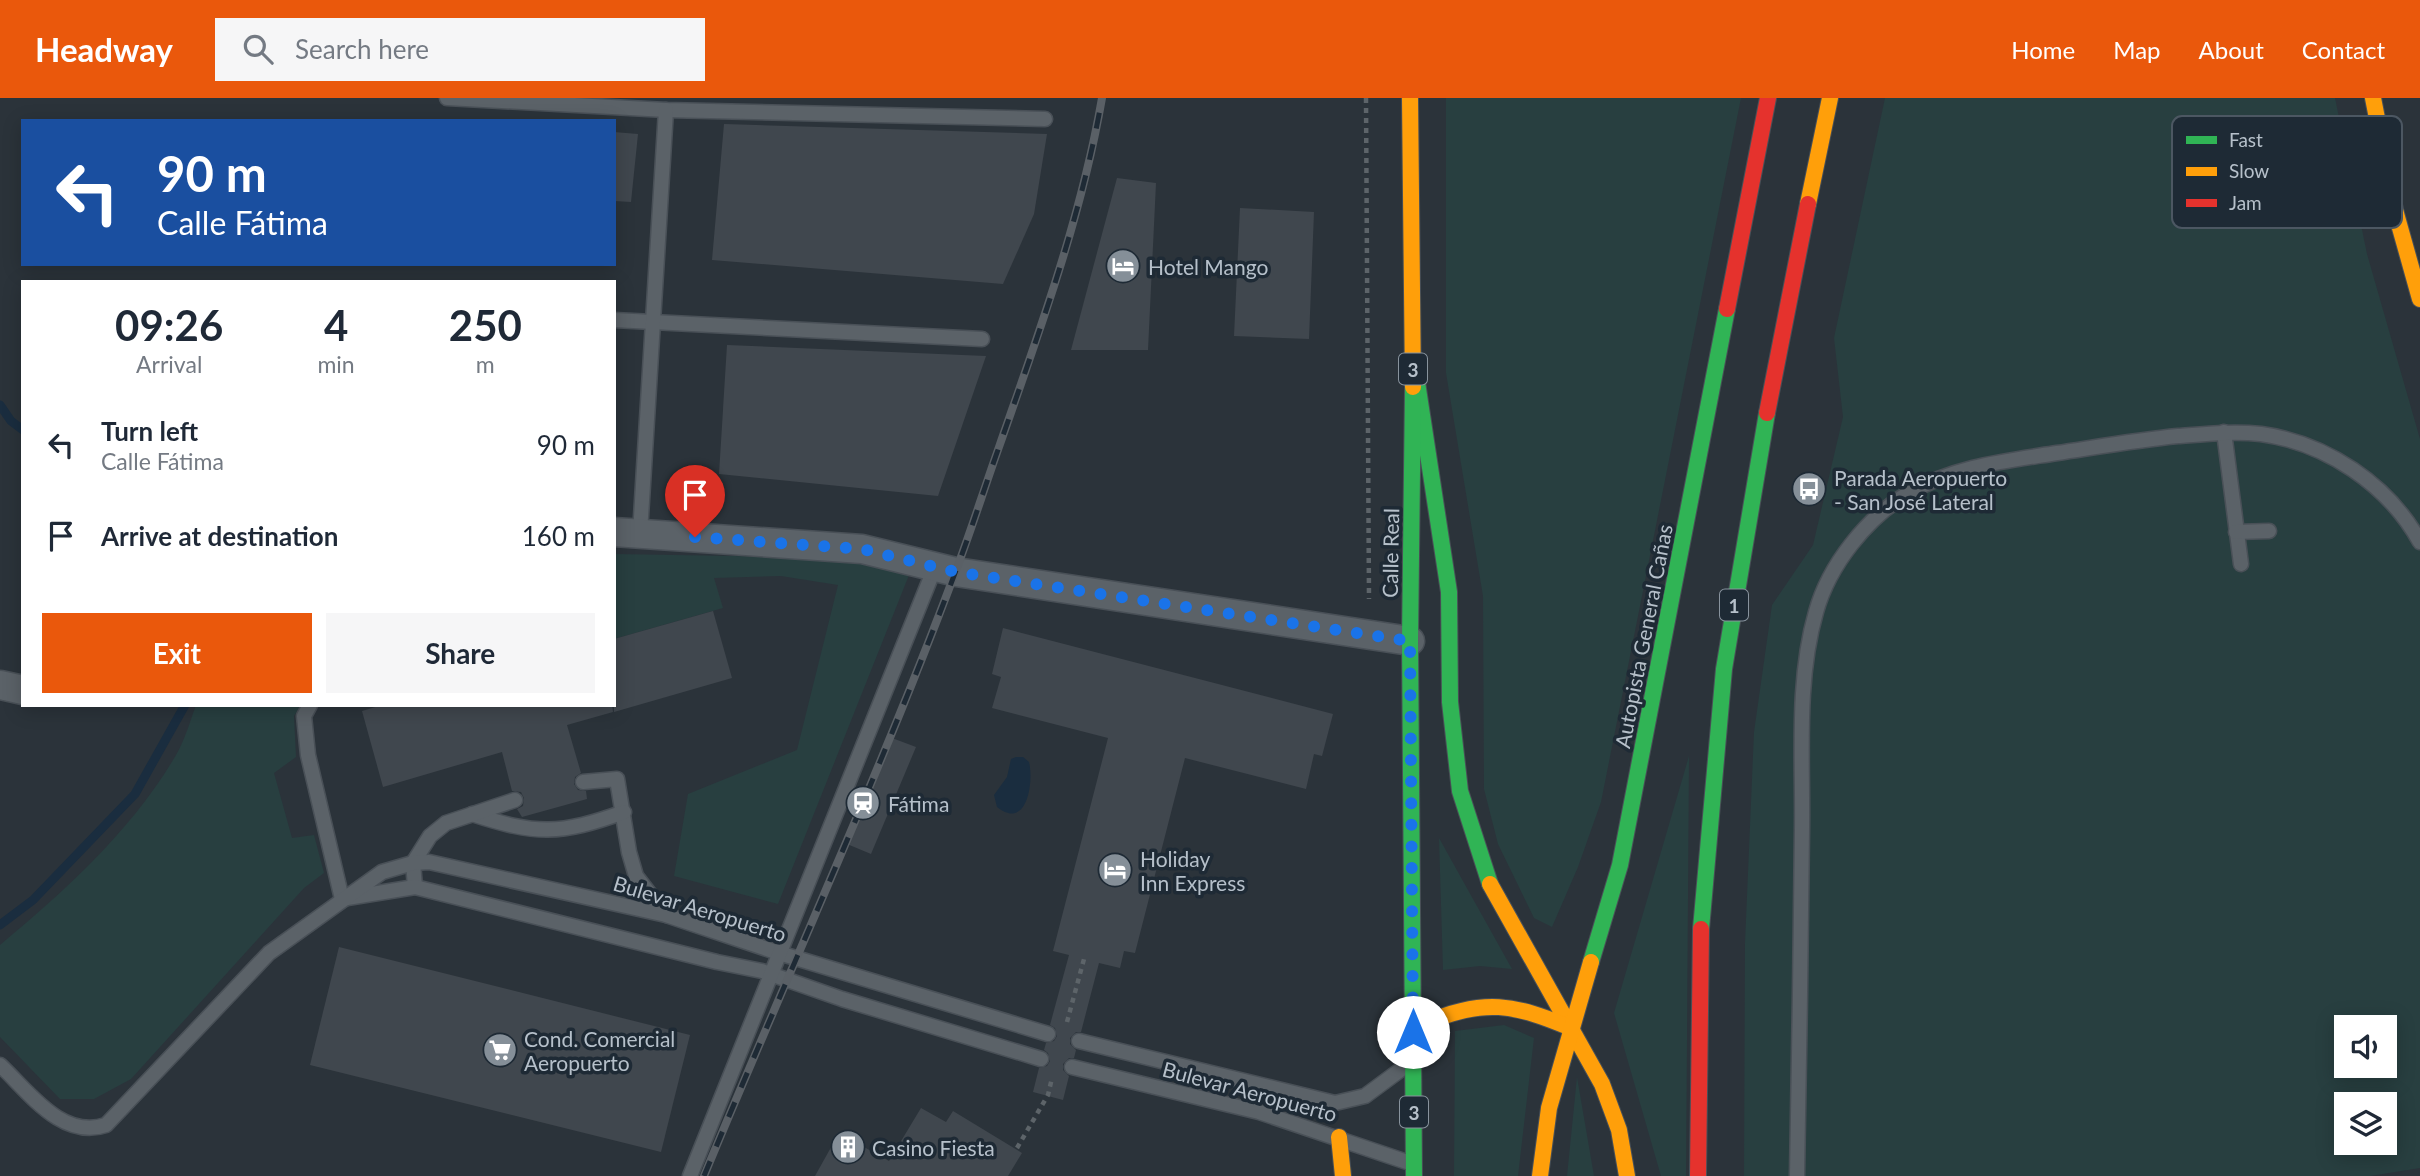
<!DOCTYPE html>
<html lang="en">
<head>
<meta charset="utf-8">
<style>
  :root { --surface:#fff; --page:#f6f6f7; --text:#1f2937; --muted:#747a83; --accent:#ea580c }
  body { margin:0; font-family:Lato,sans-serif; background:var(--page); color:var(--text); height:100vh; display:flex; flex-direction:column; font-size:26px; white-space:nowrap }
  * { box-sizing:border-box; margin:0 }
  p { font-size:23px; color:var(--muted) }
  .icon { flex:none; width:38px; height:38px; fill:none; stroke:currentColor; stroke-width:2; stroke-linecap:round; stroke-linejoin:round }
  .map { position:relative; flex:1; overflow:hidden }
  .drawer { position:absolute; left:21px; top:182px; width:595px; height:427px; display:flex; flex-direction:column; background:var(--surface); border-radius:0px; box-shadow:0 4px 18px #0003 }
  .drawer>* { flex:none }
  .top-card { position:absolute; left:21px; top:21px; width:595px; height:147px; border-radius:0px; box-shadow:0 4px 18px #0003; background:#1a4fa0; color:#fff; overflow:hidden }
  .controls { position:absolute; left:2334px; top:917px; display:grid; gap:14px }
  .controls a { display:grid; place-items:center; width:63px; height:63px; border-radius:0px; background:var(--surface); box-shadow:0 4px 18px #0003; font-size:35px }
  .pin { position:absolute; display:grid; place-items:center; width:60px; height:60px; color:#fff; margin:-72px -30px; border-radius:50% 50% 50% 0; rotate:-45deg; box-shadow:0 0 7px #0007 }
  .pin .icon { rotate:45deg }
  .me { position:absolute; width:77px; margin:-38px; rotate:0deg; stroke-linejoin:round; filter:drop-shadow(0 0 5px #0008) }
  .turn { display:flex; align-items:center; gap:24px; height:147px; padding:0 21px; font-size:32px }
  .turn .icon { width:91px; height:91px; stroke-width:2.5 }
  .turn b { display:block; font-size:49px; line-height:60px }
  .eta { display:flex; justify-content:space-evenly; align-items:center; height:119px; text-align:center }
  .eta b { font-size:42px; font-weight:700; line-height:49px }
  .button { display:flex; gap:14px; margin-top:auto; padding:14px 21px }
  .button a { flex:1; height:80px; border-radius:0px; background:var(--accent); color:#fff; font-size:28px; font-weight:700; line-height:80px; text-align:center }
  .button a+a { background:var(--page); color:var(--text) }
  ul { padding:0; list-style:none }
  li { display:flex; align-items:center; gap:21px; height:91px; padding:0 21px }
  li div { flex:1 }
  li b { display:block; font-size:26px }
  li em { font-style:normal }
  header { display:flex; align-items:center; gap:42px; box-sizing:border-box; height:98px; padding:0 35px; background:var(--accent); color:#fff }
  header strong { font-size:33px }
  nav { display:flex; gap:38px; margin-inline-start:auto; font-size:24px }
  .search { width:490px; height:63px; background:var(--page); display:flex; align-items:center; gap:18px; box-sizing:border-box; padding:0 24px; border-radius:0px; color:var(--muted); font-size:26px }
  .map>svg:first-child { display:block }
  .green { fill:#283f40; fill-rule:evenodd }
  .water { fill:#1a2d3f }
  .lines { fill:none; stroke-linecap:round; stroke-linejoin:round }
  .stream { stroke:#1a2d3f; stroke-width:9 }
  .building { fill:#40474e }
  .lane-casing { stroke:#495057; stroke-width:17 }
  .street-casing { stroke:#495057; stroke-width:31 }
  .fast-casing { stroke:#495057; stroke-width:18 }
  .slow-casing { stroke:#495057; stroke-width:18 }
  .jam-casing { stroke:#495057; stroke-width:18 }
  .path { stroke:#5d6469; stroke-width:4.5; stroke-dasharray:5 5; stroke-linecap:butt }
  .lane { stroke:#5b6268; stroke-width:14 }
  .street { stroke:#5b6268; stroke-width:28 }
  .fast { stroke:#30b455; stroke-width:16 }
  .slow { stroke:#ff9f0a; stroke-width:16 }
  .jam { stroke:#e5322d; stroke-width:16 }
  .rail-casing { stroke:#5a6066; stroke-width:8 }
  .rail { stroke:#1e2a35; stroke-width:5; stroke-dasharray:16; stroke-linecap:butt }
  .route { stroke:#1a73e8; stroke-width:12; stroke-dasharray:0 21.6 }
  .labels { text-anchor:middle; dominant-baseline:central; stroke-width:7; stroke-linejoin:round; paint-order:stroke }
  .shield { fill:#1e2a35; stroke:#88939d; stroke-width:2 }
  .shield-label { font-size:19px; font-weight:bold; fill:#b6c0ca }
  .poi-label { font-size:21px; fill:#b6c0ca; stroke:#1e2a35; text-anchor:start }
  .street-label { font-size:21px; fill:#b6c0ca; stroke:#1e2a35 }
  .key { fill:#1e2a35; stroke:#4c5762; stroke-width:2 }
  .key-label { font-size:19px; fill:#b6c0ca }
</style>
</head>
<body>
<header>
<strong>Headway</strong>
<div class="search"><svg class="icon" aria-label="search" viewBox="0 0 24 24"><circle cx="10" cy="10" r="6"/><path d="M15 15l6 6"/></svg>Search here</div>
<nav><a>Home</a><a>Map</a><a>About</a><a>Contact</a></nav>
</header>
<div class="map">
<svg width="2420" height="1078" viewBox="0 0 2420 1078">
  <rect width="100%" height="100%" fill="#2b333a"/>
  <g class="green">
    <path d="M1446,0h295l-140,704 -23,65 -26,60 -18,-9 -36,-74 -14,-55 -1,-193 -37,-223z"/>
    <path d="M1885,0h450l32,156 53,185v729l-50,8h-626l1,-233 9,-211 18,-127 41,-60 30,-128 -9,-79zM2347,929h38v39h-38zM2347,1006h38v39h-38z"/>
    <path d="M614,456l242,4 57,7 -135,339 -104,-28 14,-82 109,-44 41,-165 -57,-9 -67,2 9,30 -109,31z"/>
    <path d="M196,607h105l-7,11 2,41 -22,16 18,65 22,-3 10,38 -20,15 -173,191 -37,20h-34l-60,-62v-92c65,-54 133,-116 176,-190 9,-15 14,-34 20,-50z"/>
    <path d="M1689,658l-3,420h-25l-47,-163z"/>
    <path d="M1439,740l73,131 -32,-3 -37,4z"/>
    <path d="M1504,927l30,13 -16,138h-64l1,-145z"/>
    <path d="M1577,979l17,99h-27z"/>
  </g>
  <path class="water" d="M1016,659h7l6,5c5,20 -2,69 -32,45l-3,-12 13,-18 4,-18z"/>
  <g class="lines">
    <g class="stream">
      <path d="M0,307l11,16 12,9"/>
      <path d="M0,827l33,-25 102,-106 50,-89"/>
    </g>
  </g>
  <g class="building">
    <path d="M724,26l323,10 -13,80 -31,70 -291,-24z"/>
    <path d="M614,34l24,2 -7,68 -17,-1z"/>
    <path d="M1117,80l39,5 -8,167h-77z"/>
    <path d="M1240,110l74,4 -5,127 -75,-3z"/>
    <path d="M727,247l259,11 -48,140 -219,-22z"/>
    <path d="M713,513l19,67 -118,34v-73z"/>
    <path d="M1003,530l330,86 -11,42 -8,-2 -8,35 -121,-31 -50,195 -11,-2 -4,17 -21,-5 -18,69h-5l-6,6v6l6,6 -2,8h-5l-6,6v6l6,6 -6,24 -30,-8 6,-24 8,-2 3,-5 -2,-8 -4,-3 2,-7 8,-2 3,-5 -2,-8 -5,-3 19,-70 -16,-4 55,-213 -116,-30 9,-31 -9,-3z"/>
    <path d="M382,607h230l1,7 -46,13 14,48 -6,4 -1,7 4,6 8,1 1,8 -65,18 -5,-8 6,-3 1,-8 -3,-6 -9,-1 -10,-39 -119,35 -21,-76z"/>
    <path d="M892,640l24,9 -45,107 -24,-10z"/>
    <path d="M339,849l351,88 -29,117 -351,-87z"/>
    <path d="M921,1010l25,14 7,-11 69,42 -14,23h-193l24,-43 50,28z"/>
  </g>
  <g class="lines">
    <g class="lane-casing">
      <g id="lane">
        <path d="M447,0l219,12 379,9"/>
        <path d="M614,222l368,19"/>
        <path d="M2224,334l17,132"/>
        <path d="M2236,434l33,-1"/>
        <path d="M640,435l26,-423"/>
        <path d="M310,607l-6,11 4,39 34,144"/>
        <path d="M583,684l34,-3 12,73 7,24 30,39"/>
        <path d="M472,716c64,21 88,21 152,-2"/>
        <path d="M415,789l-2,-24 17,-27 16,-13 69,-23"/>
        <path d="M347,800l68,-11 302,75 45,9 80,28 199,60"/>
        <path d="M1079,943l256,62 30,-7 42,-31"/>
        <path d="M0,967c29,27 62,75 106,60l163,-172 113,-81 31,-9 16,-1 237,53 113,38 269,81"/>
        <path d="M1072,969l187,45 151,51"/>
        <path d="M690,1078l245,-609"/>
        <path d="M1797,1078c2,-116 4,-231 5,-347 1,-71 -6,-148 14,-217 13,-47 51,-95 93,-119 46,-27 97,-32 148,-40 40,-6 80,-13 121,-17 27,-2 55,-5 83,-2 65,9 127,50 159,108"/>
      </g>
    </g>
    <g class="street-casing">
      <g id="street">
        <path d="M614,434l248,17 94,23 454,69"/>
        <path d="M0,587l23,5"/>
      </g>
    </g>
    <g class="fast-casing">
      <g id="fast">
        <path d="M1413,258l36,236 1,110 10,89 30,93"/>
        <path d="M1413,289l-3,254 4,535"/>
        <path d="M1701,831l23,-260 43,-256"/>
        <path d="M1591,864l29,-97 107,-556"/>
      </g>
    </g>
    <g class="slow-casing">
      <g id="slow">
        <path d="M1410,0l3,289"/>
        <path d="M2373,0l22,112 25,89"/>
        <path d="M1808,106l22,-106"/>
        <path d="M1490,786l112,200 17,46 8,46"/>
        <path d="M1413,962l13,-37c58,-25 88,-19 145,5"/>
        <path d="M1339,1039l4,39"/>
        <path d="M1540,1078l9,-68 42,-146"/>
      </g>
    </g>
    <g class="jam-casing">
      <g id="jam">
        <path d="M1727,211l41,-211"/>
        <path d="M1767,315l41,-209"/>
        <path d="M1698,1078l3,-247"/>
      </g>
    </g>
    <g class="path">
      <path d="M1366,0l3,501"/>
      <path d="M1067,924l17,-63"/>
      <path d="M1017,1050l31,-53 4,-17"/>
    </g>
    <use href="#lane" class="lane"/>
    <use href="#street" class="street"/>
    <use href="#fast" class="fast"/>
    <use href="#slow" class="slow"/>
    <use href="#jam" class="jam"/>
    <g class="rail-casing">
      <path id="rail" d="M704,1078c83,-201 175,-400 251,-603 16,-42 29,-84 44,-126 40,-115 82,-228 103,-349"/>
    </g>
    <use href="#rail" class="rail"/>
  </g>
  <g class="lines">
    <path class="route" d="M695,439l167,12 94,23 454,69 3,391"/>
  </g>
  <defs>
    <g id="hotel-disc" transform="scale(1.75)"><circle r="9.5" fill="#858f98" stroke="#1e2a35"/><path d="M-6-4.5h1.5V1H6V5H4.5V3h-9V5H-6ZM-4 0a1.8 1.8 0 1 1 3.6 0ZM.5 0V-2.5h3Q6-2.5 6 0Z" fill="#fff"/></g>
    <g id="bus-disc" transform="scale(1.75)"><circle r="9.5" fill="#858f98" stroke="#1e2a35"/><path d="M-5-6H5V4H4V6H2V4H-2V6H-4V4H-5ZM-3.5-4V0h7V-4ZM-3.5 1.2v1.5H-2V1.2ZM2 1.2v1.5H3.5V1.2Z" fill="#fff"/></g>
    <g id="station-disc" transform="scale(1.75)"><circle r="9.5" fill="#858f98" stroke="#1e2a35"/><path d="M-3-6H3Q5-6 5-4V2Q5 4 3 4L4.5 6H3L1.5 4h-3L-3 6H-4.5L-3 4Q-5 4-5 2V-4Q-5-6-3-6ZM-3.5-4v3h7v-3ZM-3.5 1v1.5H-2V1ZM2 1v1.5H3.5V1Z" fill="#fff"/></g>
    <g id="supermarket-disc" transform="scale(1.75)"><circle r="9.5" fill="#858f98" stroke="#1e2a35"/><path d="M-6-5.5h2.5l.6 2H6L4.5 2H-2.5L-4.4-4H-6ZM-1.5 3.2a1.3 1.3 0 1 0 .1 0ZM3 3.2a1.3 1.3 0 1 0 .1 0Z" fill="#fff"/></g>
    <g id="building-disc" transform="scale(1.75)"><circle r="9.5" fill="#858f98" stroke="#1e2a35"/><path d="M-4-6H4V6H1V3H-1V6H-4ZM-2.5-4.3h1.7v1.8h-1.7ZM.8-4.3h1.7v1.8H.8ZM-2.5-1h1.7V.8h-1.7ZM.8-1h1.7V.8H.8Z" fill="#fff"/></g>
  </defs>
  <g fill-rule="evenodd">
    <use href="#hotel-disc" x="1123" y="168"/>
    <use href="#bus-disc" x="1809" y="391"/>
    <use href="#station-disc" x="863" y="705"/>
    <use href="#hotel-disc" x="1115" y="772"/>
    <use href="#supermarket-disc" x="500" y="952"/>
    <use href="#building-disc" x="848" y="1049"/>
  </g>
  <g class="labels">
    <g class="shield">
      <rect x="1399" y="255.5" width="28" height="31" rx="5"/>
      <rect x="1720" y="491.5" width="28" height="31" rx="5"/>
      <rect x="1400" y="998.5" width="28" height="31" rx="5"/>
    </g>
    <g class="shield-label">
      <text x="1413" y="271">3</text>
      <text x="1734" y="507">1</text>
      <text x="1414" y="1014">3</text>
    </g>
    <g class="poi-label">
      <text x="1148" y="168">Hotel Mango</text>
      <text x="1834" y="379">Parada Aeropuerto<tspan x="1834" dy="24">- San José Lateral</tspan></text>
      <text x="888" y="705">Fátima</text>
      <text x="1140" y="760">Holiday<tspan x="1140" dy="24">Inn Express</tspan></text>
      <text x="524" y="940">Cond. Comercial<tspan x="524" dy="24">Aeropuerto</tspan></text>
      <text x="872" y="1049">Casino Fiesta</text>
    </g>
    <g class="street-label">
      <text transform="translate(1390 455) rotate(-89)">Calle Real</text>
      <text transform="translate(1643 538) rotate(-79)">Autopista General Cañas</text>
      <text transform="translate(700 810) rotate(17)">Bulevar Aeropuerto</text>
      <text transform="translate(1250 993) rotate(15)">Bulevar Aeropuerto</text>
    </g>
  </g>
  <rect x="2172" y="18" width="230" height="112" rx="10" class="key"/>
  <rect x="2186" y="38" width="31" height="8" fill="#30b455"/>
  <rect x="2186" y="69" width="31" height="9" fill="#ff9f0a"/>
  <rect x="2186" y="101" width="31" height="8" fill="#e5322d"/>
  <g class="key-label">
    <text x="2229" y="49">Fast</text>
    <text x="2229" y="80">Slow</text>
    <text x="2229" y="112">Jam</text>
  </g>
</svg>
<div class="controls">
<a><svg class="icon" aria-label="sound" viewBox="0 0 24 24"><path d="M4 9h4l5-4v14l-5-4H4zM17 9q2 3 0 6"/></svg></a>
<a><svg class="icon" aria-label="layers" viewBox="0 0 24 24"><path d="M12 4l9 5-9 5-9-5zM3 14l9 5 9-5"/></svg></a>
</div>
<div class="pin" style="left:695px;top:439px;background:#d93025"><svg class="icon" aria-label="arrive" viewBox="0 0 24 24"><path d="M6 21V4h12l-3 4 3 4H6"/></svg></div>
<svg class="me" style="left:1413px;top:934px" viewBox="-20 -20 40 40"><circle r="19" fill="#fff"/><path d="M0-13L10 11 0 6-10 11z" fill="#1a73e8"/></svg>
<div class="top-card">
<div class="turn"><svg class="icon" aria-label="left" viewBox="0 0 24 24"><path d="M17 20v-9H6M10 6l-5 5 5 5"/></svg><div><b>90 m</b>Calle Fátima</div></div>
</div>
<section class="drawer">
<div class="eta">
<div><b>09:26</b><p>Arrival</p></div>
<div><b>4</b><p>min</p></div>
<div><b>250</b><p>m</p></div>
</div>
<ul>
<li><svg class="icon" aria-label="left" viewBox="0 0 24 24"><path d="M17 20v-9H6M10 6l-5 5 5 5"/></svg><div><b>Turn left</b><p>Calle Fátima</p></div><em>90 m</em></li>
<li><svg class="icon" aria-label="arrive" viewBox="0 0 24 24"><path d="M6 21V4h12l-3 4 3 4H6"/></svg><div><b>Arrive at destination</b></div><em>160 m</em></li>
</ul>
<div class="button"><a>Exit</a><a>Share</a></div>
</section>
</div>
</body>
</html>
